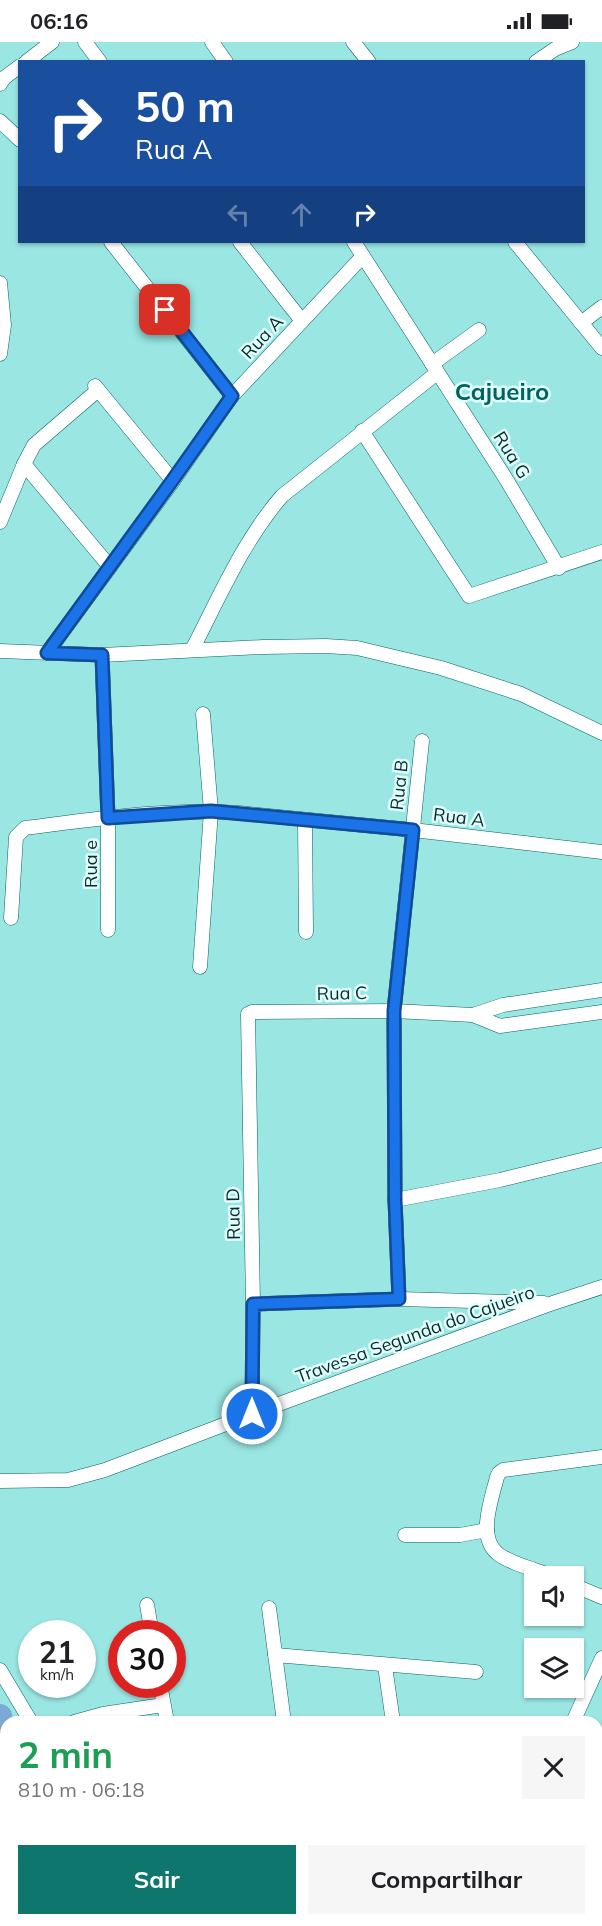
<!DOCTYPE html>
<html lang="pt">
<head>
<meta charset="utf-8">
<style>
  :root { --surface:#fff; --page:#f6f6f6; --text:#202124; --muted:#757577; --accent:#0f766e }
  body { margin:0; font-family:Mulish,sans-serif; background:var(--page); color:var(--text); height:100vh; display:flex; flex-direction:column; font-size:22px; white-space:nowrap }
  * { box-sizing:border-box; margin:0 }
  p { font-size:20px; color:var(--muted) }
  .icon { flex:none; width:33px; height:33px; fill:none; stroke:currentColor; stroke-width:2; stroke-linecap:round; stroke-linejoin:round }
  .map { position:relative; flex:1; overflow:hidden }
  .side { position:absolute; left:0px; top:1674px; width:603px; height:210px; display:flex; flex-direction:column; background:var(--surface); border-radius:18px 18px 0 0; box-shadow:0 2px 4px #0004 }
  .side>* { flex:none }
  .hud { position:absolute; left:18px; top:18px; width:567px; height:183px; border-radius:0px; box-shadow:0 2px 4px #0004; background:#1a4fa0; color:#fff; overflow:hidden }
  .fabs { position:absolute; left:524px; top:1524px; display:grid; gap:12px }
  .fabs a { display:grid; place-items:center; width:60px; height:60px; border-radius:0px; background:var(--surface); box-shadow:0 2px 4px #0004; font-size:30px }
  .speed { position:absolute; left:18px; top:1578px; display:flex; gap:12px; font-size:30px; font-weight:700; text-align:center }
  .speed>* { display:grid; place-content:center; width:78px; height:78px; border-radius:50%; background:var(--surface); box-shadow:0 2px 4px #0004; line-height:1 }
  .speed small { font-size:15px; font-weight:400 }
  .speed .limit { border:9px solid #d22; background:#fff; color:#111 }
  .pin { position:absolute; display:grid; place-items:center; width:51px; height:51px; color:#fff; margin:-26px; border-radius:12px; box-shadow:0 3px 9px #0006 }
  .me { position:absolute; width:66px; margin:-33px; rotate:0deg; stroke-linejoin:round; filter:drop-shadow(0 0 4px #0008) }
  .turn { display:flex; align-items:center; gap:21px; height:126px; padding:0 18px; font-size:27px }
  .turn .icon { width:78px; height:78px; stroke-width:2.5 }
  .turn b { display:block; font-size:42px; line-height:51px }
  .lanes { display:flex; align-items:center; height:57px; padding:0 18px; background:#0003; justify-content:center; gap:30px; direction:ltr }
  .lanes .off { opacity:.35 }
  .round { display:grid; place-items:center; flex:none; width:63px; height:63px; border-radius:0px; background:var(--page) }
  .overview { display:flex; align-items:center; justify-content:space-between; height:102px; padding:0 18px }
  h1 { font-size:36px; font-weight:700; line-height:45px; color:#1e9e55 }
  .primary-button { display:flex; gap:12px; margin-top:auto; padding:12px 18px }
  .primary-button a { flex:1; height:69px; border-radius:0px; background:var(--accent); color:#fff; font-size:24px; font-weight:700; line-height:69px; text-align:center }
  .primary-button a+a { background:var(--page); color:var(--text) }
  .status { display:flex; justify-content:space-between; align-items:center; height:42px; padding:0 30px; background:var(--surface); direction:ltr }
  .status svg { height:16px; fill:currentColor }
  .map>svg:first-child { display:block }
  .built { fill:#83dad6 }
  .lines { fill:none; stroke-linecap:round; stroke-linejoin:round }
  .river { stroke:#7ea8d7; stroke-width:24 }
  .minor-casing { stroke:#066462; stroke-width:15 }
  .minor { stroke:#fff; stroke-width:14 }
  .route-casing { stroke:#114b97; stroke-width:15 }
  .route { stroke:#1a73e8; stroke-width:10 }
  .labels { text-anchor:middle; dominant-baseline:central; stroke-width:5; stroke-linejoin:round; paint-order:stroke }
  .street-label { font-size:18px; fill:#092b2a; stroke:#e0fefc }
  .district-label { font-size:24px; font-weight:bold; fill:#016260; stroke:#e0fefc }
</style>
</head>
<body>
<div class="status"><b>06:16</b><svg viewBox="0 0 49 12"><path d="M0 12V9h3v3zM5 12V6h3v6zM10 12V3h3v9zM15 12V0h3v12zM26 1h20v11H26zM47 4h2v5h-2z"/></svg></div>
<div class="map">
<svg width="602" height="1884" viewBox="0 0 602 1884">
  <rect width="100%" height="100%" fill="#99e6e3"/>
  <path class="built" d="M597,1820l5,1v63h-63v-6h58z"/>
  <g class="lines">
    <g class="river">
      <path d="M0,1674l6,25"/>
      <path d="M26,1884l1,-6"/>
    </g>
    <g class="minor-casing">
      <g id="minor">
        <path d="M85,0l15,20"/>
        <path d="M212,0l14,20"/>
        <path d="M353,0l16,20"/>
        <path d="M26,20l26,-20"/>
        <path d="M536,20l19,-13 17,-7"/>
        <path d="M0,42l4,-6 16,-12"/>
        <path d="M0,79l20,19"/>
        <path d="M111,200l121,154"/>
        <path d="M240,200l62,79"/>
        <path d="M354,200l152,237 53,89"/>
        <path d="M515,200l87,106"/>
        <path d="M0,241l4,42 -4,29"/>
        <path d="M581,281l21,-16"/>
        <path d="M432,322l47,-34"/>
        <path d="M95,344l78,95"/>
        <path d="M362,389l107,165 133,-44"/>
        <path d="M24,422l86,103"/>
        <path d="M0,480l24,-58 10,-19 64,-55"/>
        <path d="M192,608c27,-52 51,-109 90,-154l155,-123"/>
        <path d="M0,609l102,4 161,-8 63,-1 31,2 84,20 80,26 81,39"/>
        <path d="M47,611l126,-172 59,-85 131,-140"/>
        <path d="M102,613l6,163v112"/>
        <path d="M305,778l1,112"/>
        <path d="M11,876l5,-81 9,-9c71,-9 143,-20 214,-15l174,17 189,22"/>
        <path d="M200,925l11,-156 -8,-97"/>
        <path d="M473,973l30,-10 99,-15"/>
        <path d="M395,1158l105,-20 102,-25"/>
        <path d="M399,1257l-4,-99 -1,-189 28,-270"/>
        <path d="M253,1262l146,-5 145,4"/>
        <path d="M252,1372l1,-110 -5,-290 4,-2 142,-1 79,4 27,11 102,-14"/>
        <path d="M0,1439l68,-1 37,-10 147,-56 301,-111 49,-16"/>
        <path d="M405,1493h55l27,-5"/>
        <path d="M552,1534c-14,-5 -45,-14 -55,-23 -20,-17 -5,-55 0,-76l2,-4 4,-3 99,-13"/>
        <path d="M573,1543l29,12"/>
        <path d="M147,1563l5,29"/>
        <path d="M269,1566l15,114"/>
        <path d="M275,1613l201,17"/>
        <path d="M385,1624l8,56"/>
        <path d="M0,1628l31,52"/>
        <path d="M160,1642l7,38"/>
        <path d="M74,1680l29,-8 60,-9"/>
        <path d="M573,1680l29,-64"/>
        <path d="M597,1814l5,1"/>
        <path d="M313,1878l1,6"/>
        <path d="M421,1878l1,6"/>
        <path d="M75,1884l1,-6"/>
        <path d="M181,1884l1,-6"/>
        <path d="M534,1884v-6"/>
      </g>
    </g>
    <use href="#minor" class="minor"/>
  </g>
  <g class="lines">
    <g class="route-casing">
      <path id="route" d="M165,268l67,86 -60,85 -125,172 55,2 6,163 103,-7 202,19 -19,181 1,189 4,99 -146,5 -1,110"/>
    </g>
    <use href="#route" class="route"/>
  </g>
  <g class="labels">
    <g class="street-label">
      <text transform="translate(262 295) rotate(-47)">Rua A</text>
      <text transform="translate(512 413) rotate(58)">Rua G</text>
      <text transform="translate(399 743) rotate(-84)">Rua B</text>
      <text transform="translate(459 775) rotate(7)">Rua A</text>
      <text transform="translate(90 822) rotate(-90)">Rua e</text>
      <text transform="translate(342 951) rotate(-1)">Rua C</text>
      <text transform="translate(233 1172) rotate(-91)">Rua D</text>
      <text transform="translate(415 1292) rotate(-20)">Travessa Segunda do Cajueiro</text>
    </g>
    <g class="district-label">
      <text x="502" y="349">Cajueiro</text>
    </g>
  </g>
</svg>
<div class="fabs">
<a><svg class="icon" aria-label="sound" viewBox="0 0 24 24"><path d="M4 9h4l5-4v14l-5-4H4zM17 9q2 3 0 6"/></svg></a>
<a><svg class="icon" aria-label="layers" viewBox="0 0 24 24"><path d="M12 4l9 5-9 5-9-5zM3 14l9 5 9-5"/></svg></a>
</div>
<div class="speed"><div>21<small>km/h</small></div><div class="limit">30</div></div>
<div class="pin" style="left:165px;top:268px;background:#d93025"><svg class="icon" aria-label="arrive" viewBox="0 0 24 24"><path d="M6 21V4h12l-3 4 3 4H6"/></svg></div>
<svg class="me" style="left:252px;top:1372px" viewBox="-20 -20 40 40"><circle r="17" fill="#1a73e8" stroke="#fff" stroke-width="3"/><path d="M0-11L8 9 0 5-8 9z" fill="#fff"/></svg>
<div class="hud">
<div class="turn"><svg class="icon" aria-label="right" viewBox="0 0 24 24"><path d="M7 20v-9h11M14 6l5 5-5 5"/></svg><div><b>50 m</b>Rua A</div></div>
<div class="lanes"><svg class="icon off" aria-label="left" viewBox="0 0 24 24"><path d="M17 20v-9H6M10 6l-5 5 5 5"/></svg><svg class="icon off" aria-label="ahead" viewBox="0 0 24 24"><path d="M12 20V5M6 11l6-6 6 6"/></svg><svg class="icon" aria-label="right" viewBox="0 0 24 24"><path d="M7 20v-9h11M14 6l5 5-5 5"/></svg></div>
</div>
<section class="side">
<div class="overview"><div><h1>2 min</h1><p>810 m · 06:18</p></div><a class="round"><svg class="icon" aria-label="close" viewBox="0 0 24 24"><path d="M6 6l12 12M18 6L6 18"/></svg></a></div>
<div class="primary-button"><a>Sair</a><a>Compartilhar</a></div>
</section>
</div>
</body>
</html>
